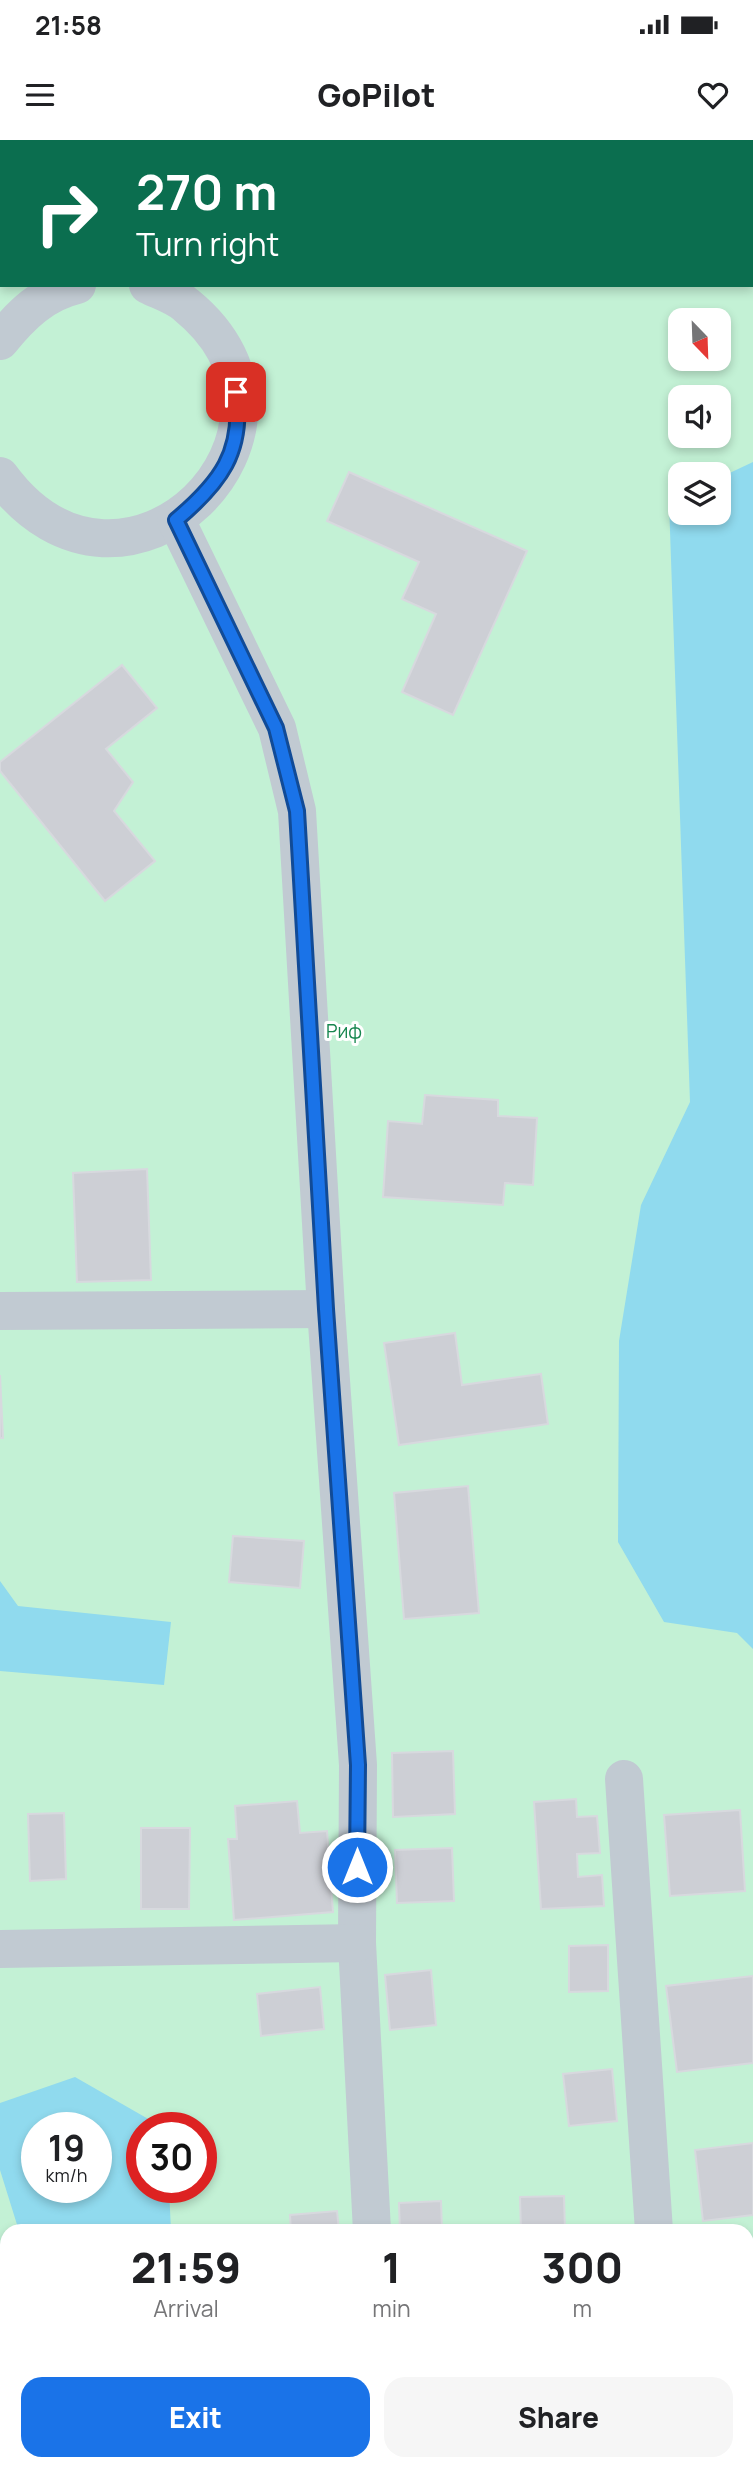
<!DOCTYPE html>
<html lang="en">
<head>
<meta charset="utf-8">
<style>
  :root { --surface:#fff; --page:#f6f6f6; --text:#202124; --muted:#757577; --accent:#1a73e8 }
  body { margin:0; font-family:Manrope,sans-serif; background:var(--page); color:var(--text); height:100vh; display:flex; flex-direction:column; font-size:26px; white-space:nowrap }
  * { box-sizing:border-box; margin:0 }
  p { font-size:23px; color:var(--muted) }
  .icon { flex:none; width:38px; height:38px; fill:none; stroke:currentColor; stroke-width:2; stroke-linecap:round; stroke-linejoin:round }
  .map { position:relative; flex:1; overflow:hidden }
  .side { position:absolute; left:0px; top:2084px; width:754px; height:247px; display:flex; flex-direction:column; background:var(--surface); border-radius:21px 21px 0 0; box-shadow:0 4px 10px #0003 }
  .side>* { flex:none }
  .hud { position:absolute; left:0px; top:0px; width:754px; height:147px; box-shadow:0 4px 10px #0003; background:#0b6e4f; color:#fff; overflow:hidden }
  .needle { width:46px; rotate:157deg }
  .fabs { position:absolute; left:668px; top:168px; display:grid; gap:14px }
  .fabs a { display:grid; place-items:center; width:63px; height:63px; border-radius:14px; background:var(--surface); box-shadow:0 4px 10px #0003; font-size:35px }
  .speed { position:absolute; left:21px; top:1972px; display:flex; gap:14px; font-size:35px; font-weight:700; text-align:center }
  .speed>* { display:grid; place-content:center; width:91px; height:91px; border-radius:50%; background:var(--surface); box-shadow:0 4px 10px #0003; line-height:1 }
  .speed small { font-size:18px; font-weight:400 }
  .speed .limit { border:10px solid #d22; background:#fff; color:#111 }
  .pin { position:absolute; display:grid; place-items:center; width:60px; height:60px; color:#fff; margin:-30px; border-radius:14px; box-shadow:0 4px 10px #0006 }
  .me { position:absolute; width:77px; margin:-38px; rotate:0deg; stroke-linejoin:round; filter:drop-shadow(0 0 5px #0008) }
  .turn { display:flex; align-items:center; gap:24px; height:147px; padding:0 21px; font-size:32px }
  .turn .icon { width:91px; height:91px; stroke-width:2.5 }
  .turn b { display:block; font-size:49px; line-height:60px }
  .eta { display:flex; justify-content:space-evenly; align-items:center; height:119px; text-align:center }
  .eta b { font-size:42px; font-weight:800; line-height:49px }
  .primary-button { display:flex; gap:14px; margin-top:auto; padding:14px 21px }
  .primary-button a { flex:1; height:80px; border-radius:21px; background:var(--accent); color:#fff; font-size:28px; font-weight:800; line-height:80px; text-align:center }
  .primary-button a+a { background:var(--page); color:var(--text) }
  .status { display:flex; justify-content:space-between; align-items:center; height:49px; padding:0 35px; background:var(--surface); direction:ltr }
  .status svg { height:19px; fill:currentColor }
  header { display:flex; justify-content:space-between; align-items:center; height:91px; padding:0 21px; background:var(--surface); font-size:32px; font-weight:800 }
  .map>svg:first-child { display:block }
  .green { fill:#c3f1d5; fill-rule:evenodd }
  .water { fill:#90daee; fill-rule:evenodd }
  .building { fill:#cdcfd5; stroke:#d7d9de; stroke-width:2 }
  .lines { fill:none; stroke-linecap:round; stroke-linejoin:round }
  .minor { stroke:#c1cad2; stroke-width:38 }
  .route-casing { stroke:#114b97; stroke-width:18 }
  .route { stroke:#1a73e8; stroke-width:12 }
  .labels { text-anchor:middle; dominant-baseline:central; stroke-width:6; stroke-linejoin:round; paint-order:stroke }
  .park-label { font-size:19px; fill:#17864f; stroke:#fff }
</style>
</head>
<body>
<div class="status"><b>21:58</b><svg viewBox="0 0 49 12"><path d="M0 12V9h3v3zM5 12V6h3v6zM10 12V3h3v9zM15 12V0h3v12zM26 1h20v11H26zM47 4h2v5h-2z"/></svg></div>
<header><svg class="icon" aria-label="menu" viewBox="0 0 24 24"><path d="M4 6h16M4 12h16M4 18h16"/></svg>GoPilot<svg class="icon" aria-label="heart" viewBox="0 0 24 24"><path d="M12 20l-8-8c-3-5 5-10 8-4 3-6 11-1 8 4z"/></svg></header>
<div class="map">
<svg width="753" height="2330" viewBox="0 0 753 2330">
  <rect width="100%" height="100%" fill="#f5f3f3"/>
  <path class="green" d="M0,0h753v2330h-753zM2,2h750v143h-750zM681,180h38v39h-38zM681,257h38v39h-38zM681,334h38v39h-38zM37,1988h59v60h-59zM142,1988h59v60h-59zM7,2091h740v233h-740z"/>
  <g class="water">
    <path d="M753,322v1187l-16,-16 -73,-11 -46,-80 1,-201 22,-136 49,-103 -21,-600 12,-6v17h38v-35z"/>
    <path d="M0,1441l18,25 153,16 -7,63 -164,-14z"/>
    <path d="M75,1937l89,51h-22v60h27l2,43h-152l-19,-61v-67zM37,1988h59v60h-59z"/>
    <path d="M7,2206v118h61l1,6h-69v-119z"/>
  </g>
  <g class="building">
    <path d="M349,332l178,79 -74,164 -51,-23 34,-78 -34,-15 17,-37 -92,-41z"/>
    <path d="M122,525l35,43 -51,41 27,33 -19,29 41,50 -50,40 -105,-130v-9z"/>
    <path d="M425,955l73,5v16l39,2 -4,67 -28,-2 -2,22 -120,-8 5,-76 34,3z"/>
    <path d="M147,1029l4,111 -74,2 -4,-109z"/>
    <path d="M455,1193l7,52 79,-11 7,50 -149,21 -15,-102z"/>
    <path d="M0,1235l3,63h-3z"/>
    <path d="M468,1346l11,127 -75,6 -10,-126z"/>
    <path d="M233,1396l71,5 -4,47 -71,-6z"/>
    <path d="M453,1611l2,63 -62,3 -1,-64z"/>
    <path d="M576,1659l1,18 20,-1 3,37 -23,1 1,23 24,-2 2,31 -63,3 -7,-107z"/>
    <path d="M297,1661l3,32 27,-2 6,81 -99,8 -6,-81h9l-2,-33z"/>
    <path d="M740,1670l5,81 -75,5 -6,-81z"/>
    <path d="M64,1673l2,66 -36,2 -2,-67z"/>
    <path d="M141,1688h49l-1,81h-48z"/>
    <path d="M452,1708l2,53 -57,2 -2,-53z"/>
    <path d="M608,1805v46l-39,1v-46z"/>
    <path d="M431,1830l5,55 -46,5 -5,-55z"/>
    <path d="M753,1836v87l-76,9 -11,-86z"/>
    <path d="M320,1847l4,42 -63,7 -4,-42z"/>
    <path d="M612,1929l5,52 -48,5 -6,-52z"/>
    <path d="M753,2003v72l-50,6 -8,-71z"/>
    <path d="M564,2056l1,35h-44l-1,-34z"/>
    <path d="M441,2061l1,30h-42l-1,-28z"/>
    <path d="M337,2071l2,20h-48l-1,-16z"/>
    <path d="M753,2165v45l-6,1v-45z"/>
    <path d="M304,2324h47v6h-46z"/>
    <path d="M449,2324h51v6h-50z"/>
    <path d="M578,2324h70l1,6h-71z"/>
  </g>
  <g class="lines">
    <g class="minor">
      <path d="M0,201c21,-26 43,-48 77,-56"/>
      <path d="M0,336c124,169 340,-46 186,-171 -10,-9 -26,-14 -38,-20"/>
      <path d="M176,380l101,208 20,83 29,498 32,456 -1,178 15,288"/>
      <path d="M0,1171l326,-2"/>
      <path d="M624,1639l30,452"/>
      <path d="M0,1809l357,-6"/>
      <path d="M747,2137h6"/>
      <path d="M388,2324v6"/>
    </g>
  </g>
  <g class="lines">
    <g class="route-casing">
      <path id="route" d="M236,252c8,60 -16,91 -60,128l100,208 21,83 29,498 32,456 -1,102"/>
    </g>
    <use href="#route" class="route"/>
  </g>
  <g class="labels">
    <g class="park-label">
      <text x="344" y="891">Риф</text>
    </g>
  </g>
</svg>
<div class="fabs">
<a><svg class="needle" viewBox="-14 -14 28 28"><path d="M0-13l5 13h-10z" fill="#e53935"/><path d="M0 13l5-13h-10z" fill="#757577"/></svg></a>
<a><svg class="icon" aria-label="sound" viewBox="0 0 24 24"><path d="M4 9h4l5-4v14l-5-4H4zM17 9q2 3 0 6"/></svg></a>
<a><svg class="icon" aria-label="layers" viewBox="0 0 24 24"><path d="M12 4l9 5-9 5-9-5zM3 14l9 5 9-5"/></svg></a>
</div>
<div class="speed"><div>19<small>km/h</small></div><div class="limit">30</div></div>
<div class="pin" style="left:236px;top:252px;background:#d93025"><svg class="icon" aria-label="arrive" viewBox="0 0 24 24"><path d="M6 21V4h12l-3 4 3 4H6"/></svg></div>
<svg class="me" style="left:357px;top:1727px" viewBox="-20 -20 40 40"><circle r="17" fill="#1a73e8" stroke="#fff" stroke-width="3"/><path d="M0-11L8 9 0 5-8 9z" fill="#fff"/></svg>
<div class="hud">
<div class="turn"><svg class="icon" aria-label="right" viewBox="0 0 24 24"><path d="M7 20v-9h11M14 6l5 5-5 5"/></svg><div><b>270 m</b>Turn right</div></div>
</div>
<section class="side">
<div class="eta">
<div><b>21:59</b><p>Arrival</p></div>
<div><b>1</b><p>min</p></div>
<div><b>300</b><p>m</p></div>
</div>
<div class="primary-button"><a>Exit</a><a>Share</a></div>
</section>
</div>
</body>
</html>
